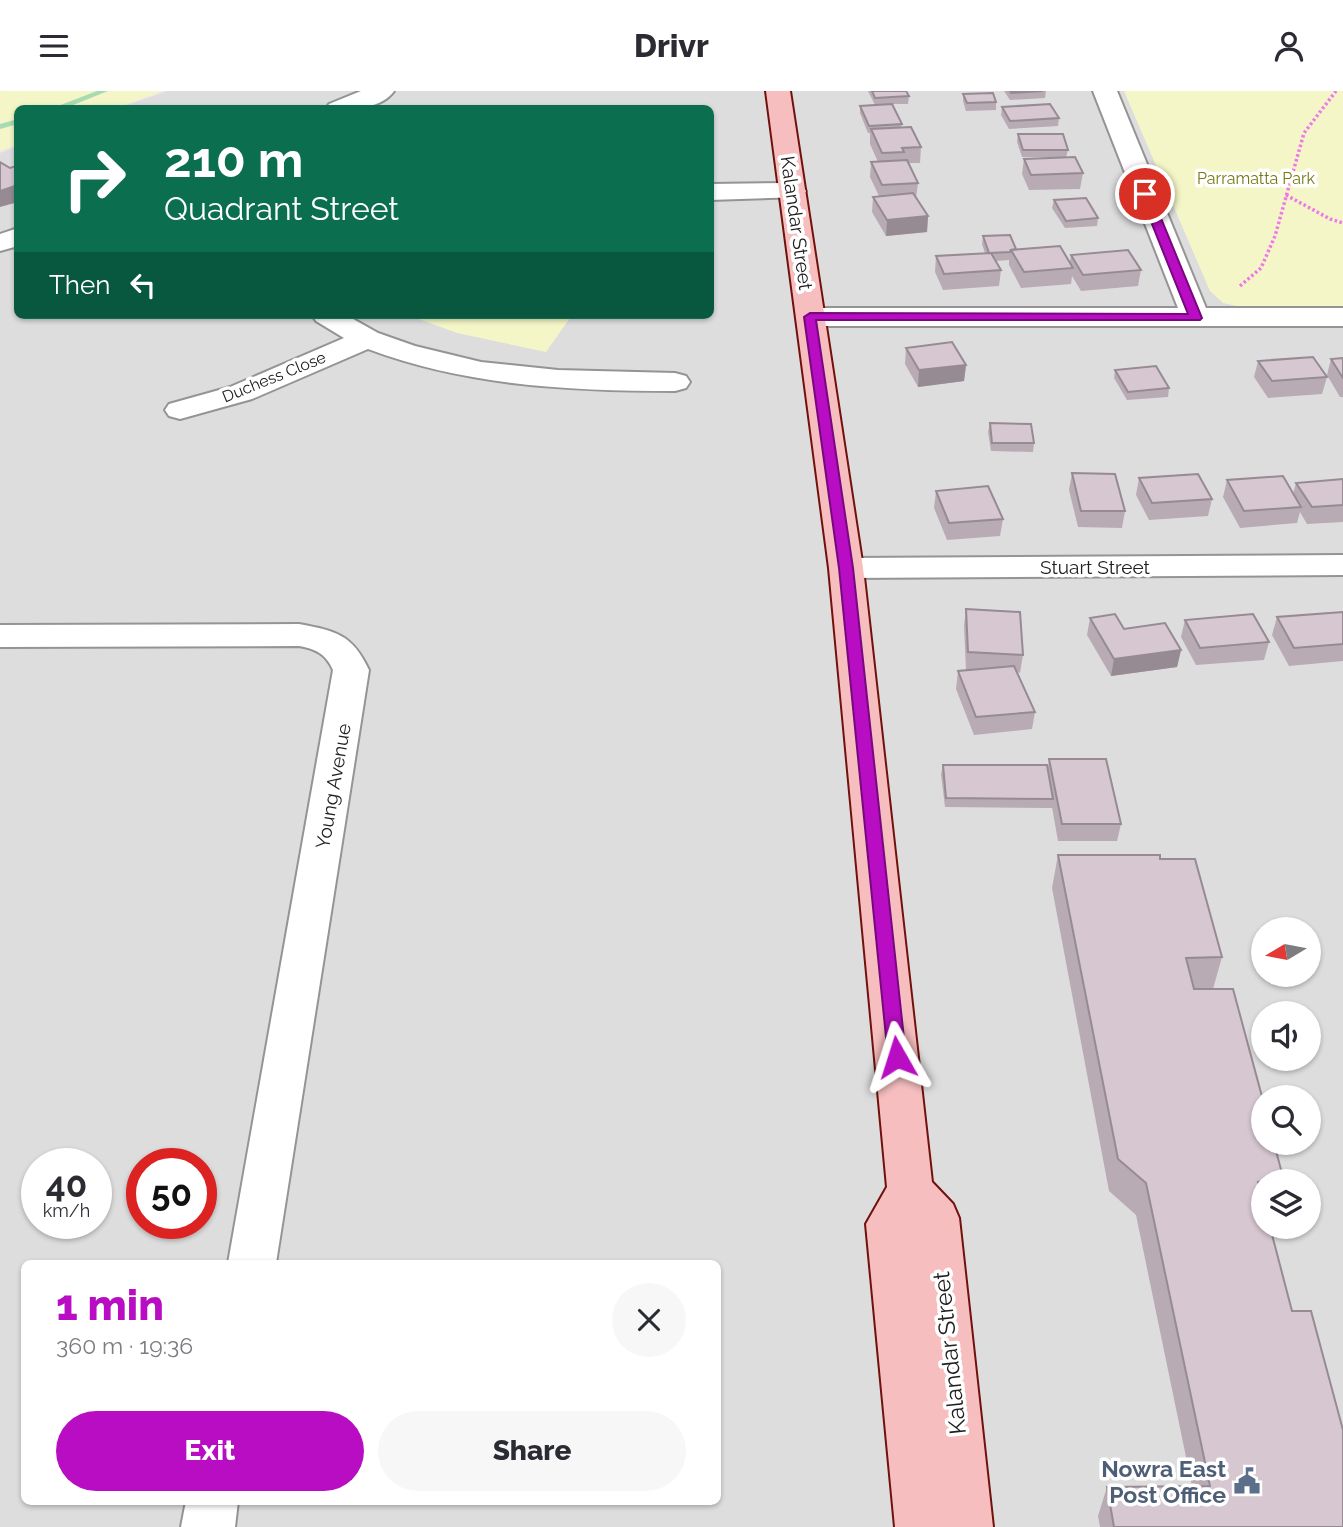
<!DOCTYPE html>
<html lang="en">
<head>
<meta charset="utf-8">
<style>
  :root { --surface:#fff; --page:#f7f7f7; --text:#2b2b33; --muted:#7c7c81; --accent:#b80dc2 }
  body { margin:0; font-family:Raleway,sans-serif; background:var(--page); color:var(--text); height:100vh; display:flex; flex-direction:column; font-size:26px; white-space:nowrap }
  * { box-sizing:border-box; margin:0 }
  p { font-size:23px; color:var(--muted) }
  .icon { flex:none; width:38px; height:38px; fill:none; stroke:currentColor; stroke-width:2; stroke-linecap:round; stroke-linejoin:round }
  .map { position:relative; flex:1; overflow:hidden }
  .drawer { position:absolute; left:21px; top:1169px; width:700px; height:245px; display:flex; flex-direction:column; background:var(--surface); border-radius:10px; box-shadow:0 2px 5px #0004 }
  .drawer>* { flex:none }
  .banner { position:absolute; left:14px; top:14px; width:700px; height:214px; border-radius:10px; box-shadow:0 2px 5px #0004; background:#0b6e4f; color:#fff; overflow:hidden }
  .needle { width:46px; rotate:260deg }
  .buttons { position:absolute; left:1251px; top:826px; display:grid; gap:14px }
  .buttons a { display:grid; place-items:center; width:70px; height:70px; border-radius:50%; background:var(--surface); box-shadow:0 2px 5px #0004; font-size:35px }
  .speed { position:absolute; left:21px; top:1057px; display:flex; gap:14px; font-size:35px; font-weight:700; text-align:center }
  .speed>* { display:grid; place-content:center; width:91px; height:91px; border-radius:50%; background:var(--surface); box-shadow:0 2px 5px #0004; line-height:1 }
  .speed small { font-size:18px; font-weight:400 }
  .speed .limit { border:10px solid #d22; background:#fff; color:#111 }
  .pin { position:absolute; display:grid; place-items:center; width:60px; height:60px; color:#fff; margin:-30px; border:4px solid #fff; border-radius:50%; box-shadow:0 2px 7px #0007 }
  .me { position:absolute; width:77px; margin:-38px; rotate:354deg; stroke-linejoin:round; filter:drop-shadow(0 0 5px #0008) }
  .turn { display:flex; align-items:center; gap:24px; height:147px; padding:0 35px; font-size:32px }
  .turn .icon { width:91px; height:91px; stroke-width:2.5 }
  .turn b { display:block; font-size:49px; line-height:60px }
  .then { display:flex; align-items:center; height:66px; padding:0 35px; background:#0003; gap:14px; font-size:26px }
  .round { display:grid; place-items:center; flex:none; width:74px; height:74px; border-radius:37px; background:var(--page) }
  .overview { display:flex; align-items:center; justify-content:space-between; height:119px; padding:0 35px }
  h1 { font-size:42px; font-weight:800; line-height:52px; color:var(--accent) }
  .cta { display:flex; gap:14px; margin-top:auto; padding:14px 35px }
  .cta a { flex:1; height:80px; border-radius:42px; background:var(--accent); color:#fff; font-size:28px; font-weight:800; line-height:80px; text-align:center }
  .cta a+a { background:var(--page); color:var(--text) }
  header { display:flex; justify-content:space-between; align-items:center; height:91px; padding:0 35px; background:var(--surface); font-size:32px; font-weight:800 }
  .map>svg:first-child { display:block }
  .residential { fill:#ddddde; fill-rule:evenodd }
  .park { fill:#f5f6c7 }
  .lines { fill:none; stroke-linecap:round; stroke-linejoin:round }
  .stream { fill:#aadab2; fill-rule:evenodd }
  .street-casing { stroke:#949494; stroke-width:4 }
  .secondary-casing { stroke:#71110c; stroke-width:4 }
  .path { stroke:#f176eb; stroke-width:3.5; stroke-dasharray:2.5 2.5; stroke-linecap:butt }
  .street { fill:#fff; fill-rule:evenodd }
  .secondary { fill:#f6bebf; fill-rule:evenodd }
  .wall { fill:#b8abb3 }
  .shaded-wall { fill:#968b92 }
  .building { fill:#d6c7d0; stroke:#968b92; stroke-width:2 }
  .route { fill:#b80dc2; stroke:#78087e; stroke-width:2 }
  .labels { text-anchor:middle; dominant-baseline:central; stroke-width:7; stroke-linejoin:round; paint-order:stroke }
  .far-park-label { font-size:16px; fill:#767813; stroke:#fff }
  .far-street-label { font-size:16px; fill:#202020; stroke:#fff }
  .street-label { font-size:19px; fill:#202020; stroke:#fff }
  .near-street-label { font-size:23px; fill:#202020; stroke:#fff }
  .near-service-label { font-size:23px; font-weight:bold; fill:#4e5e75; stroke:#fff; text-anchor:end }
</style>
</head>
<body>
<header><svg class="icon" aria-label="menu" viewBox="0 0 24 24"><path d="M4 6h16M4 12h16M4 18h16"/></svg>Drivr<svg class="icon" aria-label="person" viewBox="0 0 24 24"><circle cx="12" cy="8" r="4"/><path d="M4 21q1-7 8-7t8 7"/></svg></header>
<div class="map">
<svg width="1343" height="1436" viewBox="0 0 1343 1436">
  <rect width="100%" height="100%" fill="#f0e7ea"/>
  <path class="residential" d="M167,0h1176v1436h-1343v-1374l17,-7 1,169h692v-206l-591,-1zM1264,838h45v46h-45zM1264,922h45v46h-45zM1264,1006h45v46h-45zM37,1073h59v59h-59zM142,1073h59v59h-59zM1264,1090h45v46h-45zM24,1172h694v238h-694z"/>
  <g class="park">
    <path d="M3,0h160l-48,17 -97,1 -1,36 -17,6v-59z"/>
    <path d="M1124,0h219v218l-97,-1 -23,-5 -13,-12z"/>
    <path d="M408,224h164l-26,37 -89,-19z"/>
  </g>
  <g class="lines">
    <g class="stream">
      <path d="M97,0h11l-45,18h-13z"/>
      <path d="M18,28v5l-18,5v-5z"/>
    </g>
    <g class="street-casing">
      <g id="street">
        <path d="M361,0h33c-14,20 -47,18 -68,18l3,-5z"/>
        <path d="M1093,0h24l89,217h137v18h-533l-10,-3 -4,-6 4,-6 10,-3h368z"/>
        <path d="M793,92l9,2 4,6 -4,6 -92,3v-16z"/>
        <path d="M18,137v18l-18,5v-17z"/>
        <path d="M312,224h34l32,18 37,13 66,16 77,8 117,3 11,3 4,6 -4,6 -11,3c-105,0 -208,-5 -307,-42l-116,50 -72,20 -11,-3 -4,-6 4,-6 61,-17 114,-49 -28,-17z"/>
        <path d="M1343,464v20l-497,3 -12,-3 -5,-7 5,-7 12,-3z"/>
        <path d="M299,533c37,7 53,10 70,46l-93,593h-48l105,-593c-7,-16 -17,-21 -34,-24l-299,1v-22z"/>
        <path d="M186,1410h52l-3,26h-54z"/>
      </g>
    </g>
    <g class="secondary-casing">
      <path id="secondary" d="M766,0h24l73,477 69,614 21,22 6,14 34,309h-98l-29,-303 21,-37 -58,-619z"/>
    </g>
    <g class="path">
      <path d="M1286,104l44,24 13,4"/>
      <path d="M1240,195l21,-18 14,-32 29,-103 32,-42"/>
    </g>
    <use href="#street" class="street"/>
    <use href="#secondary" class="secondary"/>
  </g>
  <g class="wall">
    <path d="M868,0h38l3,5 -1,8h-16l10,20 -1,3 20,20 -1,16h-11l9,20 -2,15 12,18 -1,16 -41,4 -14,-24 1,-15 6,-1 -9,-19 1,-15h7l-8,-18v-11h-2l-8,-20v-7l15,-1z"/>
    <path d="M1004,0h42l-1,7 -35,2z"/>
    <path d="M963,3l33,8v8l-30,1 -3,-10z"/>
    <path d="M1002,16l57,11 -1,8 -49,3 -8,-14z"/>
    <path d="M1018,43l50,16 -2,7h-44l-5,-15z"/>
    <path d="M1024,68l59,14 -3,16 -51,1 -7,-16z"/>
    <path d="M1054,109l44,18 -1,8 -32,2 -13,-20z"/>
    <path d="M983,145l33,13 54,13 1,-7 70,15 -3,16 -57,5 -9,-15 -1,8 -50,4 -12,-23v-5l-13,1 5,9 -2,16 -56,4 -8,-18 1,-16 49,-3 -3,-9z"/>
    <path d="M906,257l60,17 -2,16 -46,6 -13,-23z"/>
    <path d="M1343,267v39h-3l-13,-22 4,-16z"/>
    <path d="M1258,270l69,16 -5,17 -54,4 -14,-21z"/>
    <path d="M1115,279l54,18 -1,9 -41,3 -13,-22z"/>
    <path d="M990,332l44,20 -1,9 -42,-1 -3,-19z"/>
    <path d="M1072,382l53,38 -3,17 -44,-1 -9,-37z"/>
    <path d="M1139,387l73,21 -4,17 -59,4 -13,-25z"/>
    <path d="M1343,388v43l-36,2 -7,-12 -3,11 -57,5 -17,-31 4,-17 66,14 3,-11z"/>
    <path d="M936,400l67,28 -3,17 -53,4 -13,-32z"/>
    <path d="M966,518l57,46 -3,18 -3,-1 18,40 -3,17 -58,6 -18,-46 2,-18 15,-1h-7l-2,-44z"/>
    <path d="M1343,521v49l-54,5 -17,-31 5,-18z"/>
    <path d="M1090,527l91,32 -4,17 -66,9 -24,-41z"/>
    <path d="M1185,529l84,22 -5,18 -68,5 -15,-28z"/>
    <path d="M1049,668l72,65 -4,17h-59l-6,-34v1l-107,-1 -4,-33 2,-9 105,2z"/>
    <path d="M1058,764l102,4 62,98 -9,32 51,192v46l79,300h-243l-2,-11 9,-29 85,-1 -56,-271 -27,-24 -57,-303z"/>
  </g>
  <g class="shaded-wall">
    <path d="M18,94v17l-18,5v-16z"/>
    <path d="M928,125l-1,16 -41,4 1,-16z"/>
    <path d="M966,274l-2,16 -46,6 1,-17z"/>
    <path d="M1181,559l-4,17 -66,9 3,-17z"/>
  </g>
  <g class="building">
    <path d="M872,0h34l3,5 -34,2z"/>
    <path d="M1010,0h33l-32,2z"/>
    <path d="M993,2l3,9 -29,1 -4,-9z"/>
    <path d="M892,13l10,20 -33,2 -9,-20z"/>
    <path d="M1050,13l9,14 -49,3 -8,-14z"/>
    <path d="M911,36l10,20 -19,1 2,4 -22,1 -11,-24z"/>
    <path d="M1018,43h45l5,16h-45z"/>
    <path d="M1075,66l8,16 -52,2 -7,-16z"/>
    <path d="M907,69l11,23 -36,2 -11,-23z"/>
    <path d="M0,71l10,6 6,-2 2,1v18l-18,6z"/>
    <path d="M913,102l15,23 -41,4 -14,-23z"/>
    <path d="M1086,107l12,20 -32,3 -12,-21z"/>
    <path d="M1010,144l6,14 -5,1 -1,2 -21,1 -6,-17z"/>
    <path d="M1060,155l13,22 -49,4 -13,-22z"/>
    <path d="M1128,159l13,20 -58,5 -12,-20z"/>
    <path d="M991,162l10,17 -57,4 -8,-18z"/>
    <path d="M952,251l14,23 -47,5 -13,-22z"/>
    <path d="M1313,266l14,20 -55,4 -14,-20z"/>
    <path d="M1343,267v20l-12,-19z"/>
    <path d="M1156,275l13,22 -41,4 -13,-22z"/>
    <path d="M990,332l41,1 3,19h-42z"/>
    <path d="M1072,382l43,1 10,37h-44z"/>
    <path d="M1198,383l14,25 -60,4 -13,-25z"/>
    <path d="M1283,385l18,31 -57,4 -17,-31z"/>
    <path d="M1343,388v26l-31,2 -16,-24z"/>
    <path d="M988,395l15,33 -54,4 -13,-32z"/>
    <path d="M966,518l54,3 3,43 -55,-3z"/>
    <path d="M1343,521v32l-49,4 -17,-31z"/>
    <path d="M1115,523l9,15 41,-6 16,27 -67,9 -24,-41z"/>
    <path d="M1253,523l16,28 -69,6 -15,-28z"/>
    <path d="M1014,575l21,46 -59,5 -18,-46z"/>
    <path d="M1049,668h57l15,65h-59z"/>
    <path d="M943,674h104l6,34 -107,-1z"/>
    <path d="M1058,764h102v4h35l27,98 -36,1 8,31h39l31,115v39h10l10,38 -26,1 6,22v23h6l22,84h19l32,119v97h-229l-7,-40 103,-1 -64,-303 -28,-24z"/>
  </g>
  <path class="route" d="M1145,99l6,4 51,124 -2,2h-384l37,248 53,489 -3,5h-12l-3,-5 -49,-489 -35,-251 6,-4 378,1 -48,-120z"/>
  <defs>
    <g id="civic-bare" transform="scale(2.1)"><path d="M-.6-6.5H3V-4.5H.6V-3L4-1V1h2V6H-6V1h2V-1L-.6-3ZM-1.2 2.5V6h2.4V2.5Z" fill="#5c6f8a" stroke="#fff" stroke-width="2.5" paint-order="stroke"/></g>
  </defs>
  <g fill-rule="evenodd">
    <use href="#civic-bare" x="1247" y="1390"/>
  </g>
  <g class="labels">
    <g class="far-park-label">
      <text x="1256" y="87">Parramatta Park</text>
    </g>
    <g class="far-street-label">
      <text transform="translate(274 286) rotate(-22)">Duchess Close</text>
    </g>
    <g class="street-label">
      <text transform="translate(797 132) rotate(82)">Kalandar Street</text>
      <text x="1095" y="476">Stuart Street</text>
      <text transform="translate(333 695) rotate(-80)">Young Avenue</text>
    </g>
    <g class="near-street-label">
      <text transform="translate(949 1262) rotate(-96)">Kalandar Street</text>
    </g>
    <g class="near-service-label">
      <text x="1226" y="1377">Nowra East<tspan x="1226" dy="26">Post Office</tspan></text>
    </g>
  </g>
</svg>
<div class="buttons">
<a><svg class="needle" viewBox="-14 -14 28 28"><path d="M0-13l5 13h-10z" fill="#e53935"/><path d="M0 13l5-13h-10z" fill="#7c7c81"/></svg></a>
<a><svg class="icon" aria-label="sound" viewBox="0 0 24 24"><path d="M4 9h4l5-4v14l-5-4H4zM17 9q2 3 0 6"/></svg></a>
<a><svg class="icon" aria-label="search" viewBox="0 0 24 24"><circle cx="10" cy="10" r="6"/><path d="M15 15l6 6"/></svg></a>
<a><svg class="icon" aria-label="layers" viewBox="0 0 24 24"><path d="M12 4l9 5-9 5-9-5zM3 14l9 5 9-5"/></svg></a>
</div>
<div class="speed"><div>40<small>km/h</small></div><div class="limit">50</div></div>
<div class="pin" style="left:1145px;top:103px;background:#d93025"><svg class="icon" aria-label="arrive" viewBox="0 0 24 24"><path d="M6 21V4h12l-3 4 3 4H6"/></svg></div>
<svg class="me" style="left:897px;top:966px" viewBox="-20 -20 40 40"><path d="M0-17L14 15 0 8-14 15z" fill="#b80dc2" stroke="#fff" stroke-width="4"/></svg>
<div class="banner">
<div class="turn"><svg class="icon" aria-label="right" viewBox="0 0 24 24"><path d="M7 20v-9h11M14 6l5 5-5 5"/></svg><div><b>210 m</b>Quadrant Street</div></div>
<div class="then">Then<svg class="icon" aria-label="left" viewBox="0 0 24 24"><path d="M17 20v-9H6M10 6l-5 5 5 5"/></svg></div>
</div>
<section class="drawer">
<div class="overview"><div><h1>1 min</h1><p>360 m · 19:36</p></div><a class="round"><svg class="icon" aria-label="close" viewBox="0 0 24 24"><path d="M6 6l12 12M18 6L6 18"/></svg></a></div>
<div class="cta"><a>Exit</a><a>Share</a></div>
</section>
</div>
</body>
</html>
